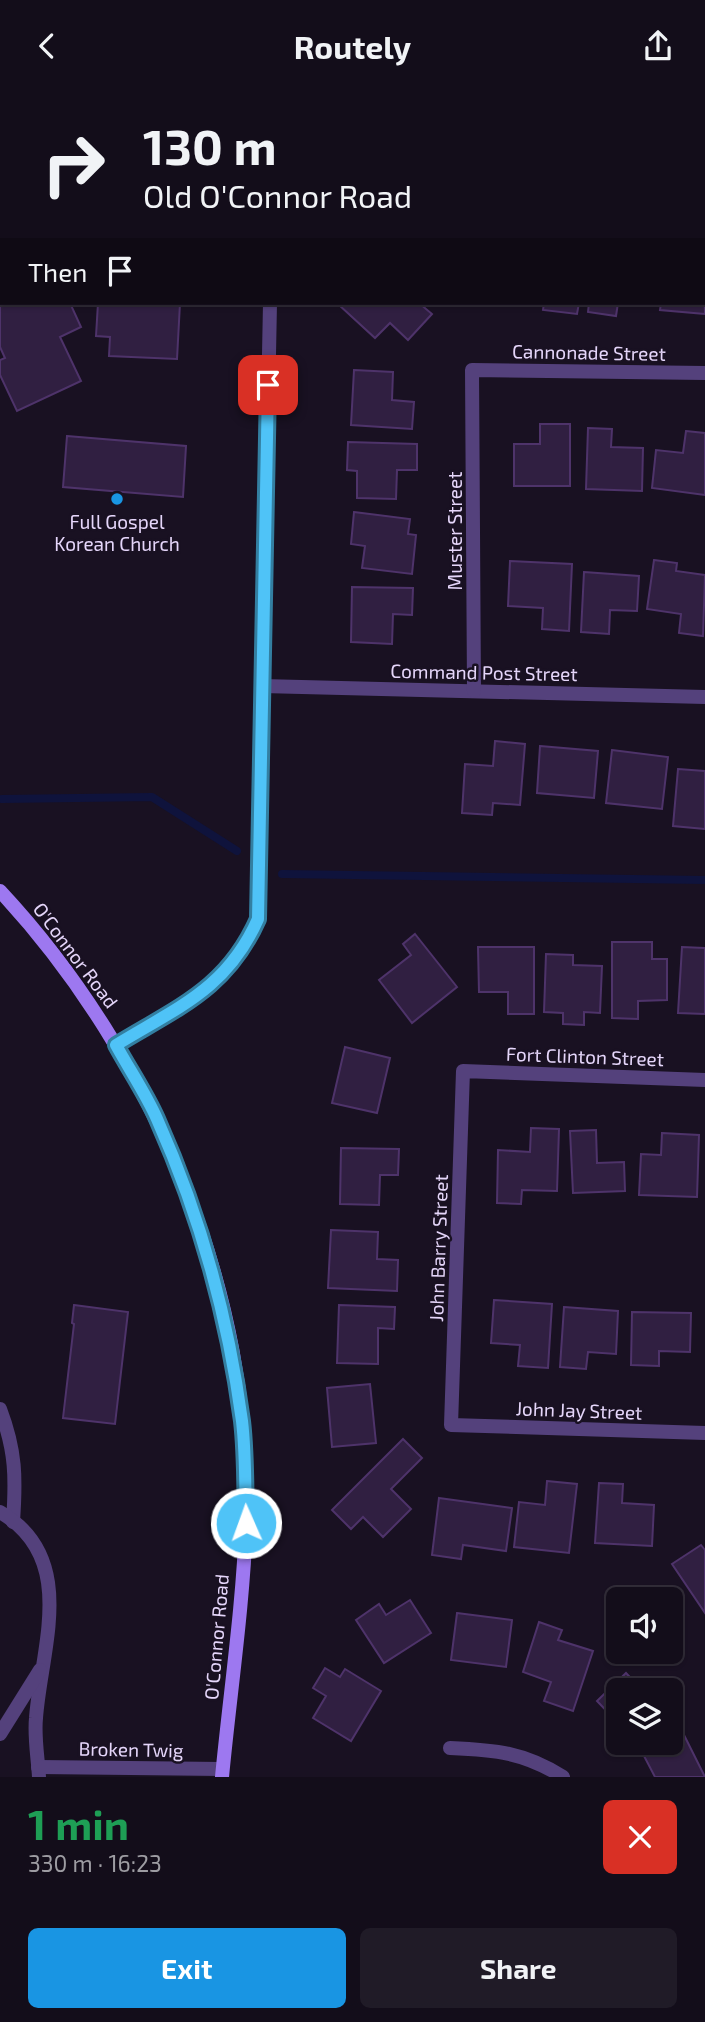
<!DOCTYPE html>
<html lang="en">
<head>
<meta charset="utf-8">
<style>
  :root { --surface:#130d1a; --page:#201b27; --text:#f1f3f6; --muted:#9d9ca2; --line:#322d39; --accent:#1995e3 }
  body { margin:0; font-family:"Exo 2",sans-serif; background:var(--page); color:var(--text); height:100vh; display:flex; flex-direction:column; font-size:26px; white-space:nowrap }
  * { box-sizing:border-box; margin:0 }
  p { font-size:23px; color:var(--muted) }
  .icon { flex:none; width:38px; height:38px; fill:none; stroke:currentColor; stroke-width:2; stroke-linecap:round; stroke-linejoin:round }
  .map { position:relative; height:1686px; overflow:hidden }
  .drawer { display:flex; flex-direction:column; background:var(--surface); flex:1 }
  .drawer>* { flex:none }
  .guide { position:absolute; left:0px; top:0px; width:705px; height:214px; box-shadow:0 2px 5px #0004,0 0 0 2px var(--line); background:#130d1a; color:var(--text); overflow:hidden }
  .controls { position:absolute; left:606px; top:1496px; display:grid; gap:14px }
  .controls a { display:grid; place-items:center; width:77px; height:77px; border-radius:10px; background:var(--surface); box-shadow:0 2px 5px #0004,0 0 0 2px var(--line); font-size:35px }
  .pin { position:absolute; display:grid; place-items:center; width:60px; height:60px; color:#fff; margin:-30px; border-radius:14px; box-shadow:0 4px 10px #0006 }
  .me { position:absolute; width:77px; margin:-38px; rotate:358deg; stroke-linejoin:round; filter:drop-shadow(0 0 5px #0008) }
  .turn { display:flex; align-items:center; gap:24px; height:147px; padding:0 28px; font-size:32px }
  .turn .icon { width:91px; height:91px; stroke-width:2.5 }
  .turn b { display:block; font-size:49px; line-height:60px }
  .then { display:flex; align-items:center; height:66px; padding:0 28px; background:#0003; gap:14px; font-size:26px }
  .round { display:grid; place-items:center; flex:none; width:74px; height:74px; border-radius:10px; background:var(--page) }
  .headline { display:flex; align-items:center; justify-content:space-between; height:119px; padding:0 28px }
  h1 { font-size:42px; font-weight:700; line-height:52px; color:#1e9e55 }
  .cta { display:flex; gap:14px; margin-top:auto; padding:14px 28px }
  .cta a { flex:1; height:80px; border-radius:10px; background:var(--accent); color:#fff; font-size:28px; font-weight:700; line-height:80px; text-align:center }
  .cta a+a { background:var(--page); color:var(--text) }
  header { display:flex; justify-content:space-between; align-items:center; height:91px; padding:0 28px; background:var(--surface); font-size:32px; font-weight:700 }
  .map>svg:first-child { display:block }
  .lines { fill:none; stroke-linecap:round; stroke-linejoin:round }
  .stream { stroke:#0f133c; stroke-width:8 }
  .building { fill:#301f41; stroke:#4e336a; stroke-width:2 }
  .service { stroke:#54417c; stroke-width:14 }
  .minor { stroke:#54417c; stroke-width:14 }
  .secondary { stroke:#9d78f0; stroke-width:14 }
  .route-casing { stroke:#337fa1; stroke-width:18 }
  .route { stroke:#4fc3f7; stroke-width:12 }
  .poi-dot { fill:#1995e3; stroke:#191122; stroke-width:2.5 }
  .labels { text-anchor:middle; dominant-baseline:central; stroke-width:5; stroke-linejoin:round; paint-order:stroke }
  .street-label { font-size:19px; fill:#e5d6fa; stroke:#191122 }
  .poi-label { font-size:19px; fill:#e5d6fa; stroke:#191122 }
</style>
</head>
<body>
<header><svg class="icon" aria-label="back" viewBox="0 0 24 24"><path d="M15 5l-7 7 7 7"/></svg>Routely<svg class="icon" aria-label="share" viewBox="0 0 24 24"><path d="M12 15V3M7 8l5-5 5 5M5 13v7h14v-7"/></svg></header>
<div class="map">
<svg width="705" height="1686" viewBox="0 0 705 1686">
  <rect width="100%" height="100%" fill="#191122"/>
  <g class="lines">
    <g class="stream">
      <path d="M2,708l150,-2 85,54"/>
      <path d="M282,783l423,6"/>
    </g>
  </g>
  <g class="building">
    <path d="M704,175l1,48 -45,-4 1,-7h43z"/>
    <path d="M0,195l2,17h68l11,24 -21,10 21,44 -64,30 -17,-36v-15l5,-2 -5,-11z"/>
    <path d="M98,212h82l-3,56 -68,-3 1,-19 -14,-1z"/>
    <path d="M341,212h78l13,11 -24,26 -18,-17 -15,15 -36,-33z"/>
    <path d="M544,212h35l-2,11 -34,-4z"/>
    <path d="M589,212h29l-2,13 -28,-4z"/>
    <path d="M354,279l39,2 -1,28 22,2 -2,27 -61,-4z"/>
    <path d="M540,333h30v62h-56v-42h26z"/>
    <path d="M588,337l24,1 -1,18 32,1 -1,43 -56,-2z"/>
    <path d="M686,340l19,2v62l-53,-7 4,-38 27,3z"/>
    <path d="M67,345l119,10 -3,51 -120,-10z"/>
    <path d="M348,351l69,2v26h-20l-1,29 -39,-1v-27l-10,-1z"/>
    <path d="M354,421l56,7 -2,15 8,1 -4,39 -50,-6 3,-22 -14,-2z"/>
    <path d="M654,469l23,3 -1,8 29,4 -2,61 -24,-3 2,-19 -34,-5z"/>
    <path d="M510,470l62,3 -3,67 -27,-2 1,-21 -35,-2z"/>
    <path d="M584,481l55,4 -2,35 -27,-1 -1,24 -28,-2z"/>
    <path d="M352,496l61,1 -1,27 -19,-1 -1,30 -41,-2z"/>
    <path d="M495,650l30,3 -5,61 -27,-2 -1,12 -30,-2 3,-49 28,2z"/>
    <path d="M540,655l58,5 -4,47 -57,-5z"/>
    <path d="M612,659l56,7 -6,52 -56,-6z"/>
    <path d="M678,678l27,2v58l-32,-3z"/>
    <path d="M415,843l42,53 -45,36 -33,-43 32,-25 -8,-11z"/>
    <path d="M612,851h40v17h15v41l-29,1v18l-26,-1z"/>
    <path d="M478,856h56v67h-26v-22h-29z"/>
    <path d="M682,856l23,1v66l-27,-1z"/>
    <path d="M546,863l27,1v10l29,1 -2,47 -16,-1v13l-21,-1v-11l-19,-1z"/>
    <path d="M345,956l45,11 -13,55 -45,-10z"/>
    <path d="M531,1037l28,1 -2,62 -35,-1 -1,14 -24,-1 1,-53 32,2z"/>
    <path d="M596,1039l1,33 27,-1 1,29 -52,2 -3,-62z"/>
    <path d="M662,1042l37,2 -2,62 -58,-2 2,-41 20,1z"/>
    <path d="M341,1057l58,1 -1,26h-18l-1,30 -39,-1z"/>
    <path d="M331,1139l47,2 -1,27 21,1 -1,31 -69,-3z"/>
    <path d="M494,1209l58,4 -4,64 -30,-2 2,-21 -29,-2z"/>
    <path d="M74,1214l54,7 -13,112 -52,-6 11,-94 -2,-1z"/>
    <path d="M339,1214l56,2 -1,22 -16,-1v36l-41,-1z"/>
    <path d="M564,1216l54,4 -2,43 -28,-2 -2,17 -26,-2z"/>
    <path d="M632,1221l59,1 -1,39 -31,-1v15l-28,-1z"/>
    <path d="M370,1293l6,59 -44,4 -5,-59z"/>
    <path d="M403,1348l19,19 -31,31 20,20 -28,28 -20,-20 -12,12 -19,-19z"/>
    <path d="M547,1390l30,3 -8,69 -55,-6 5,-45 26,3z"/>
    <path d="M599,1392l24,1 -1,19 32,2 -2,41 -57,-3z"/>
    <path d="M439,1407l73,10 -6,43 -43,-6 -2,14 -29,-4z"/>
    <path d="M701,1454l4,5v63l-33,-49z"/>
    <path d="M410,1509l21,33 -47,30 -28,-43 23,-16 7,11z"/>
    <path d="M457,1522l55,7 -6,47 -55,-7z"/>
    <path d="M539,1531l23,8 -4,10 35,11 -20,60 -29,-10 7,-19 -28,-10z"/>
    <path d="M325,1577l15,9 5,-8 36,22 -30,50 -38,-23 13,-22 -13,-8z"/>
    <path d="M626,1582l17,18h-25v32l-21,-22z"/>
    <path d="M684,1644l21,42h-50l-11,-21z"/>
  </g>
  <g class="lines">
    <g class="service">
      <path d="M244,2l2,-2"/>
      <path d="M0,167l2,-1"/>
    </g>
    <g class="minor">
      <path d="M274,2v-2"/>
      <path d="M262,595l443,11"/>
      <path d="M474,600l-2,-321 233,3"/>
      <path d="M115,954c63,-38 112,-56 143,-126l12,-616"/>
      <path d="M705,989l-242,-9 -12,354 254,8"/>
      <path d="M0,1318c16,42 16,69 13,113"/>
      <path d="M0,1421c79,46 41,136 36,206 -2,19 2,40 3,59"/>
      <path d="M0,1643l40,-64"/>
      <path d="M450,1657c45,2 74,4 113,29"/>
      <path d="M38,1676l184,2"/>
    </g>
    <path class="secondary" d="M0,800c154,165 254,404 246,632 -3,85 -16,170 -24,254"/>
  </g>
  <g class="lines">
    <g class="route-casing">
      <path id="route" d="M246,1432c-1,-34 0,-68 -4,-102 -14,-104 -42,-206 -85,-302 -11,-25 -28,-50 -41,-74 62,-38 111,-56 142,-126l10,-534"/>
    </g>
    <use href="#route" class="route"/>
  </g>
  <circle class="poi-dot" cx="117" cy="408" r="7"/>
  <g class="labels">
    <g class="street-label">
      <text transform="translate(589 261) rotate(1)">Cannonade Street</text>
      <text transform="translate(454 440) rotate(-90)">Muster Street</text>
      <text transform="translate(484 581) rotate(1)">Command Post Street</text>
      <text transform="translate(76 864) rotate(53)">O'Connor Road</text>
      <text transform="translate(585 965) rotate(2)">Fort Clinton Street</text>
      <text transform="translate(438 1157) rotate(-88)">John Barry Street</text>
      <text transform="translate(579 1319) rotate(2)">John Jay Street</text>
      <text transform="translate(216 1546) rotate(-85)">O'Connor Road</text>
      <text transform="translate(131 1658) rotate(1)">Broken Twig</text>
    </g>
    <g class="poi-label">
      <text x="117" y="430">Full Gospel<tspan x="117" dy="22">Korean Church</tspan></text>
    </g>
  </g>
</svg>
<div class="controls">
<a><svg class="icon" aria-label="sound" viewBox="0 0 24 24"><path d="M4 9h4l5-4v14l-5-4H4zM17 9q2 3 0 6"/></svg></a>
<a><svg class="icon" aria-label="layers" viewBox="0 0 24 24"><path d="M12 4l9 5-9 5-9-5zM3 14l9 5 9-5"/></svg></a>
</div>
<div class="pin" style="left:268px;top:294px;background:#d93025"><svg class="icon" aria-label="arrive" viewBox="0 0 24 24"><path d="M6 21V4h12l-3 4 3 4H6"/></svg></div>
<svg class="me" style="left:246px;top:1432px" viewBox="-20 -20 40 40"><circle r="17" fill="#4fc3f7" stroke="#fff" stroke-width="3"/><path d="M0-11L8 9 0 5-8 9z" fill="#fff"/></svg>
<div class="guide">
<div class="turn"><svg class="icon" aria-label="right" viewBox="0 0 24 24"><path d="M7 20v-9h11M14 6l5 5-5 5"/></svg><div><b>130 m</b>Old O'Connor Road</div></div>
<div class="then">Then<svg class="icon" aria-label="arrive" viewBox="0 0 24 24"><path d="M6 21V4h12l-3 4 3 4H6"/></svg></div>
</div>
</div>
<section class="drawer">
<div class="headline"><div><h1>1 min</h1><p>330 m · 16:23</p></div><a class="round" style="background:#d93025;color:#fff"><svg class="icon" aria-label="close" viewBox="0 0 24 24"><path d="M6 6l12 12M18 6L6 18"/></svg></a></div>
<div class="cta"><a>Exit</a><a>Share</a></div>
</section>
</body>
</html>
